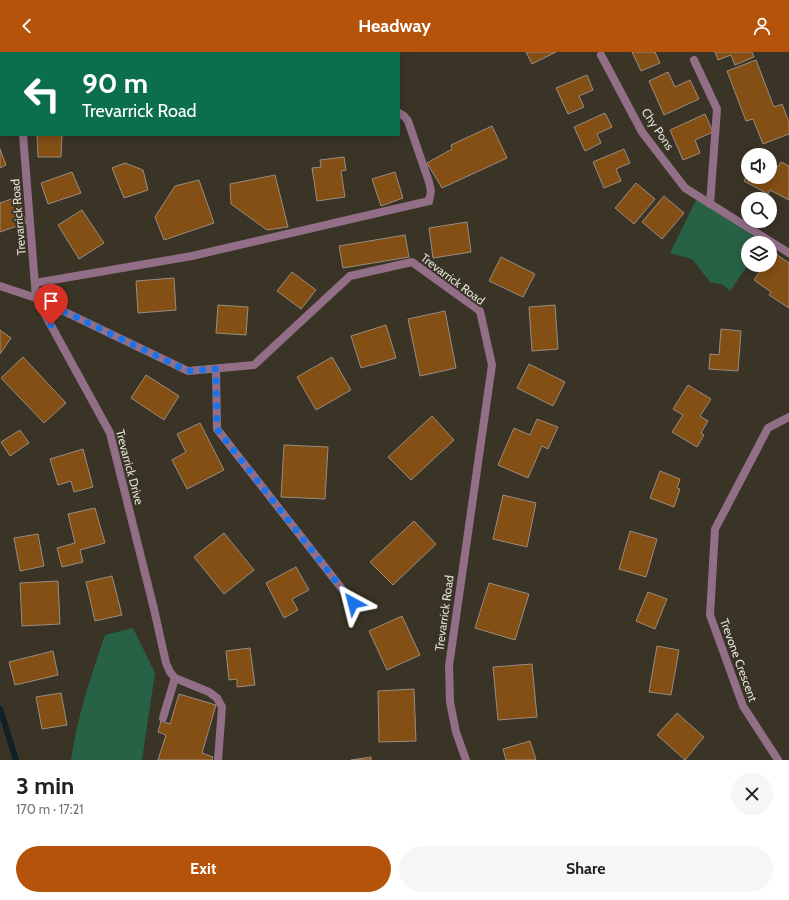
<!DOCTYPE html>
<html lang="en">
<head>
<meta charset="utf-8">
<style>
  :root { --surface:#fff; --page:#f6f6f6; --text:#202124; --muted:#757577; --accent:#b45309 }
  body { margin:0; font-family:Cabin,sans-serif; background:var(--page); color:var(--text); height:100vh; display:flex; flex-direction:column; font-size:15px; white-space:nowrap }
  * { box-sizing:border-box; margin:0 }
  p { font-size:13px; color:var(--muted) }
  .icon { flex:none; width:22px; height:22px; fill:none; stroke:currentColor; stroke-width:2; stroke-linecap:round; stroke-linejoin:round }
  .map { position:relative; height:708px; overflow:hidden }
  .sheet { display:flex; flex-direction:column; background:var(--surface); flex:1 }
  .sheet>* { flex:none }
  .banner { position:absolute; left:0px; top:0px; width:400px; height:84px; box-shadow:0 2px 10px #0003; background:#0b6e4f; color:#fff; overflow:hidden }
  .controls { position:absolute; left:741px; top:96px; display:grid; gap:8px }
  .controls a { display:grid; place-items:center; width:36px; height:36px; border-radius:50%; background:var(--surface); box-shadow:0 2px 10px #0003; font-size:20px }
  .pin { position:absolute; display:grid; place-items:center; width:34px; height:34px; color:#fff; margin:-41px -17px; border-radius:50% 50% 50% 0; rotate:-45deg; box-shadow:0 0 4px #0007 }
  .pin .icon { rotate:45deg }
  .me { position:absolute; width:44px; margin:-22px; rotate:322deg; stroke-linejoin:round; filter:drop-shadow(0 0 3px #0008) }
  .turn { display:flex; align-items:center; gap:14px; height:84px; padding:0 16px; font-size:18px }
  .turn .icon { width:52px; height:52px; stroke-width:2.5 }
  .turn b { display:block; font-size:28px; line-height:34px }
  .round { display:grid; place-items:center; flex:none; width:42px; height:42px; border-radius:21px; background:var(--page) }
  .overview { display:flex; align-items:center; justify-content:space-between; height:68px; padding:0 16px }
  h1 { font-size:24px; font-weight:800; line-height:30px }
  .primary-button { display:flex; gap:8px; margin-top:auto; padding:8px 16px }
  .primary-button a { flex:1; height:46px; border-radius:24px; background:var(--accent); color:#fff; font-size:16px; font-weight:800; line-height:46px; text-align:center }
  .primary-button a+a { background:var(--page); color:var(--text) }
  header { display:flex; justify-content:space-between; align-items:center; height:52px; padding:0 16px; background:var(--accent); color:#fff; font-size:18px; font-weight:800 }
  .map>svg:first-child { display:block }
  .green { fill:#276146 }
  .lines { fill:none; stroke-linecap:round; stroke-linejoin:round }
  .stream { stroke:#102126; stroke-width:6 }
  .building { fill:#834f15; stroke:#9a8c80 }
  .lane { stroke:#926f87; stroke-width:8 }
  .street { stroke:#926f87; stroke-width:8 }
  .route { stroke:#1a73e8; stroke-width:7; stroke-dasharray:0 12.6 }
  .labels { text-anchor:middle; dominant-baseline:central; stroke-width:4; stroke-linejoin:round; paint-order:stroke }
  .street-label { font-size:12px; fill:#e2dfd6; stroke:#393426 }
</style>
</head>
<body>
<header><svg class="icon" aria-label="back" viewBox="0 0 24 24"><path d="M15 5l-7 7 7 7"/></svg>Headway<svg class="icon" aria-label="person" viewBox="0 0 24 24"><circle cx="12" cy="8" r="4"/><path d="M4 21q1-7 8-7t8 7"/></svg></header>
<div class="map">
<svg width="789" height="708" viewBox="0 0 789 708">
  <rect width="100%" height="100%" fill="#393426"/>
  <g class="green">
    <path d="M698,144l69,43 -3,4h-16v22l-18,26 -7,-6 -13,-3 -18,-23 -22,-6z"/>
    <path d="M133,576l22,45 -13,87h-71c6,-43 20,-84 34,-125z"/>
  </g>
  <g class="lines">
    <path class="stream" d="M0,657l16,51"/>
  </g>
  <g class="building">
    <path d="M81,0h40l1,1h-41z"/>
    <path d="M526,0h30l-24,12z"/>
    <path d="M632,0h24h-1l5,11 -19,8z"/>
    <path d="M715,0h37l2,5 -19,8 -4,-10 -13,5z"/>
    <path d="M756,8l18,47 8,-3 7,18v12l-26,10 -10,-25 -7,2 -19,-50z"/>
    <path d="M668,20l7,15 15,-7 9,19 -35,16 -15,-34z"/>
    <path d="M587,23l6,15 -14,6 5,11 -16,7 -12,-26z"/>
    <path d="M605,61l7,14 -15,7 4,9 -16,8 -11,-24z"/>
    <path d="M705,62l8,18 -18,8 5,13 -17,7 -13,-30z"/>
    <path d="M492,74l15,32 -65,30 -15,-25 25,-14 -1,-4z"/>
    <path d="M37,83h25l-1,22h-23z"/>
    <path d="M0,97l6,16 -6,3z"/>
    <path d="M624,97l6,14 -14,6 5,12 -17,7 -11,-26z"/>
    <path d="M344,105l2,13 -5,1 4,26 -28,4 -5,-33 9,-1 -1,-7z"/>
    <path d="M770,110l8,5 3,-5 8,4v34l-19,-10 -2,4 -24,-13 4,-8v4h22z"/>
    <path d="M125,111l18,7 5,20 -24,8 -12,-30z"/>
    <path d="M72,120l9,21 -33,11 -7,-21z"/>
    <path d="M395,120l8,26 -22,8 -9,-27z"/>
    <path d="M275,123l13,52 -21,3 -36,-26 -1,-20z"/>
    <path d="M199,128l15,43 -50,17 -9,-23 20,-31z"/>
    <path d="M636,131l19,16 -21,25 -19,-16z"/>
    <path d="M664,144l20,17 -22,26 -20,-17z"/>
    <path d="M17,145l9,26 -26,9v-29z"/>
    <path d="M82,158l22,33 -25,16 -21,-34z"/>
    <path d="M467,170l4,30 -38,6 -4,-30z"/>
    <path d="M405,183l4,22 -66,11 -4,-22z"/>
    <path d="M773,200l16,11v45l-20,-13 2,-3 -17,-12 10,-15h6v-9z"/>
    <path d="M501,205l34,17 -12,23 -34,-16z"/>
    <path d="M292,220l24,18 -15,19 -24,-18z"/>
    <path d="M174,226l2,32 -38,3 -2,-32z"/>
    <path d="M218,253l30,2 -2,28 -30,-2z"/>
    <path d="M555,253l3,44 -26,2 -3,-44z"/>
    <path d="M445,259l11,57 -36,8 -12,-57z"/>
    <path d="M386,273l10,33 -35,10 -10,-32z"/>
    <path d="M721,277l20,2 -3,40 -29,-2 1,-15 9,1z"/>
    <path d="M0,278l11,8 -11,16z"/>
    <path d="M23,305l43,46 -22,20 -43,-45z"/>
    <path d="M332,305l19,33 -35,20 -19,-33z"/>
    <path d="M529,312l36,18 -12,24 -36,-18z"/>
    <path d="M146,323l33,21 -15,24 -33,-22z"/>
    <path d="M688,333l23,14 -11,17 8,5 -7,12 3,2 -7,12 -25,-15 11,-17 -10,-6z"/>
    <path d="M432,364l22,24 -43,40 -23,-23z"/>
    <path d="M537,367l21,8 -10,22 -6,-3 -14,32 -30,-13 16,-37 16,7z"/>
    <path d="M200,371l24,47 -37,19 -15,-29 14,-8 -9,-18z"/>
    <path d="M20,378l9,13 -19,13 -9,-14z"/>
    <path d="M284,393l44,2 -3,52 -44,-2z"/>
    <path d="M83,397l10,38 -19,5 -3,-11 -13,4 -8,-26z"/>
    <path d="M660,419l20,8 -3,9 3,1 -6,18 -24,-9z"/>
    <path d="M503,443l33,8 -9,44 -34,-8z"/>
    <path d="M95,456l10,35 -25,7 3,12 -21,5 -5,-19 18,-5 -7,-29z"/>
    <path d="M414,469l22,23 -43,41 -23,-23z"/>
    <path d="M630,479l27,8 -11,38 -27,-8z"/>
    <path d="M224,481l30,37 -30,24 -30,-37z"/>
    <path d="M38,482l6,32 -24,5 -6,-33z"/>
    <path d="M296,515l13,23 -17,9 6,11 -14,8 -18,-35z"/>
    <path d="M112,524l10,39 -27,6 -9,-39z"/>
    <path d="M58,529l2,43 -38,2 -2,-43z"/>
    <path d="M489,531l40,11 -14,46 -40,-12z"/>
    <path d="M648,540l19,7 -12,30 -19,-8z"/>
    <path d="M402,564l18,39 -33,15 -18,-39z"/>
    <path d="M657,594l22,4 -8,45 -22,-3z"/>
    <path d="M250,596l5,37 -18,2v-8l-8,1 -3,-29z"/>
    <path d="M53,599l5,24 -43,10 -6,-23z"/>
    <path d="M532,612l5,53 -39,3 -5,-53z"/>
    <path d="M414,637l2,52 -37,1 -1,-51z"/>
    <path d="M61,641l6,32 -25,4 -6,-32z"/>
    <path d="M179,642l37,11 -14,48 11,4 -1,3h-54l8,-25 -8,-3 3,-11 9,3z"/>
    <path d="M677,661l27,24 -19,23 -28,-25z"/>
    <path d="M530,689l6,19h-30l-3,-11z"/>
    <path d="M371,705v3h-20z"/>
  </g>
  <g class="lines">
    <g class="lane">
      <path d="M399,61l5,3 4,5 21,61 2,9 -2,10"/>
      <path d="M154,557l12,54 4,9 5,6 34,14 8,6 5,9 -4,53"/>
      <path d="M163,666l12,-40"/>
    </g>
    <g class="street">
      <path d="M601,3l41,77 43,56 104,65"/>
      <path d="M694,8l23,49 -7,95"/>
      <path d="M0,21l1,2"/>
      <path d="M23,83l13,163 152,73 66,-6 96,-89 62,-14 68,49 12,54 -43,301 1,36 6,30 10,28"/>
      <path d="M35,231l157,-27 237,-55"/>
      <path d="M0,234l36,12 74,135 44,176"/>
      <path d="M216,317l1,60 136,174"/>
      <path d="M778,708l-35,-54 -33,-91 5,-86 53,-101 21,-11"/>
    </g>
  </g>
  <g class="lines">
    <path class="route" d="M51,273l-15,-27 152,73 28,-2 1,60 136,174"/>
  </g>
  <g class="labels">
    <g class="street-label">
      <text transform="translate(658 77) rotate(56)">Chy Pons</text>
      <text transform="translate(18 165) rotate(-95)">Trevarrick Road</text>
      <text transform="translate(453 227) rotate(37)">Trevarrick Road</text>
      <text transform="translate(130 415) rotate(75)">Trevarrick Drive</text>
      <text transform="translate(444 561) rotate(-82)">Trevarrick Road</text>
      <text transform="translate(739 608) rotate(70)">Trevone Crescent</text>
    </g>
  </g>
</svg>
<div class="controls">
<a><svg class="icon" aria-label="sound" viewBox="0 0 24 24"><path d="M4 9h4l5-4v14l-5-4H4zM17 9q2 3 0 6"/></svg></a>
<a><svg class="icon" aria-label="search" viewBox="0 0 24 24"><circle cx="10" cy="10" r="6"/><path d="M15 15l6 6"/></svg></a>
<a><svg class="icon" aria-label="layers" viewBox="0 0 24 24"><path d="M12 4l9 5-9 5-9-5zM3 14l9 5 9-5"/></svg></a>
</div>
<div class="pin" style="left:51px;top:273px;background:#d93025"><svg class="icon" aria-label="arrive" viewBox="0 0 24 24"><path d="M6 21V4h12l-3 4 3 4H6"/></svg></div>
<svg class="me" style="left:353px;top:551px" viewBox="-20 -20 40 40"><path d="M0-17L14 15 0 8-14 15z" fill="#1a73e8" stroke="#fff" stroke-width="4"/></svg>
<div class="banner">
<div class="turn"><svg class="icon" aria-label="left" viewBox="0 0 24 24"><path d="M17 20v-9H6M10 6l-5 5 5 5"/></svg><div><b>90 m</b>Trevarrick Road</div></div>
</div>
</div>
<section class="sheet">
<div class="overview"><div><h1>3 min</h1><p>170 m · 17:21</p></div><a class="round"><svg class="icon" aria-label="close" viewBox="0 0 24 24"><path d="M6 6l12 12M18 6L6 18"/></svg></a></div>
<div class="primary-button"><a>Exit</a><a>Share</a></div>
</section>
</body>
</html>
